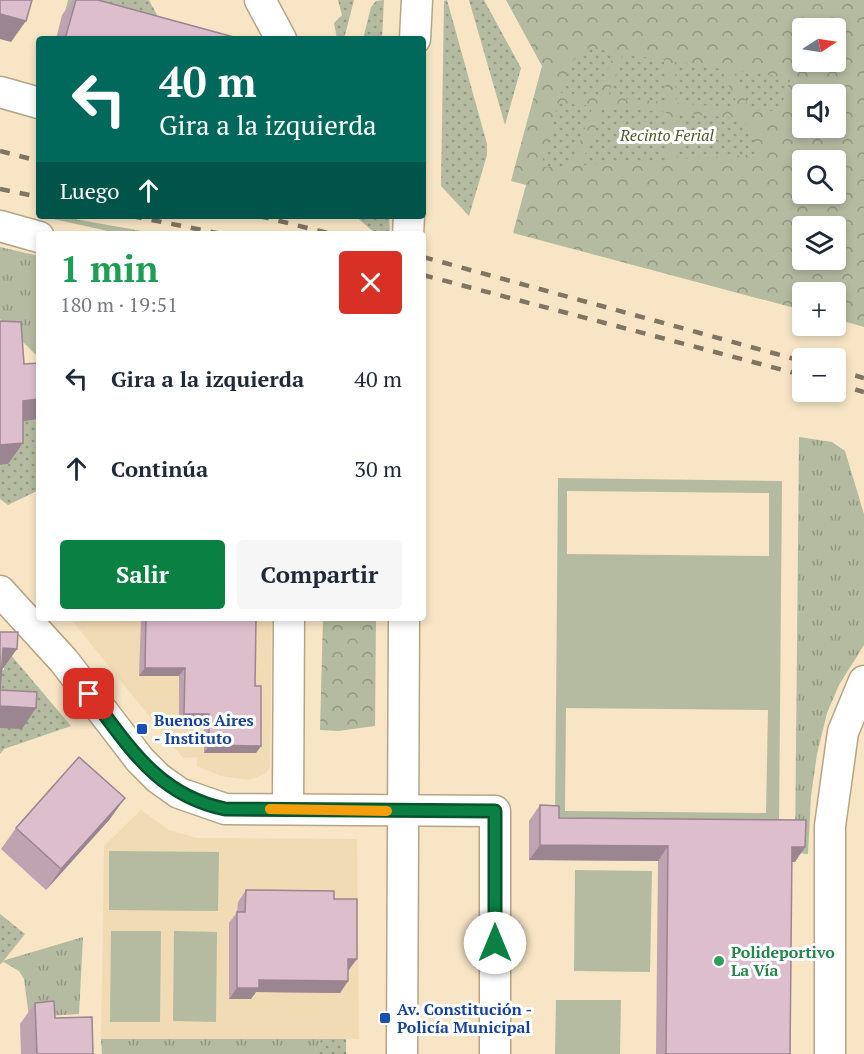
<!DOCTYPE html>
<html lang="es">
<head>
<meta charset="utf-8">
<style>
  :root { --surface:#fff; --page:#f6f6f7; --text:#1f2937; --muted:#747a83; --accent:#0b8043 }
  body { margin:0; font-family:"PT Serif",serif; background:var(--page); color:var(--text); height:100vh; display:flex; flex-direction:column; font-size:22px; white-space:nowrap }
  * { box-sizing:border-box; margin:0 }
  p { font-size:20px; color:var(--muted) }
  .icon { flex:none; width:33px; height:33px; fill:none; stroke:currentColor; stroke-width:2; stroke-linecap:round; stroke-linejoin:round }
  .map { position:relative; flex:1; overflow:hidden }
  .details { position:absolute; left:36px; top:231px; width:390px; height:390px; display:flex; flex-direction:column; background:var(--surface); border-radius:6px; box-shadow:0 3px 9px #0003 }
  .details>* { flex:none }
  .hud { position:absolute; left:36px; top:36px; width:390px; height:183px; border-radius:6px; box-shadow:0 3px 9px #0003; background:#00695c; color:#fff; overflow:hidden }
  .needle { width:39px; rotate:78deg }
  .fabs { position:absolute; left:792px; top:18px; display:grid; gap:12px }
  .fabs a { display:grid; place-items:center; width:54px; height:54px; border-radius:6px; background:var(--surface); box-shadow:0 3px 9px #0003; font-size:30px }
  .pin { position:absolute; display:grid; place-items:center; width:51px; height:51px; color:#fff; margin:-26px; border-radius:12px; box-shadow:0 3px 9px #0006 }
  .me { position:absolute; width:66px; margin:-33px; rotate:0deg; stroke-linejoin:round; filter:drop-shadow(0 0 4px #0008) }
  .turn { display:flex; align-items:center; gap:21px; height:126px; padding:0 24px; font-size:27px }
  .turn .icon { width:78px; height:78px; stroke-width:2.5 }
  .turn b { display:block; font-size:42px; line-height:51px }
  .then { display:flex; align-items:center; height:57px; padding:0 24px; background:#0003; gap:12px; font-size:22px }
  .round { display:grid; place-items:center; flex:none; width:63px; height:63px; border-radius:6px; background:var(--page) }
  .summary { display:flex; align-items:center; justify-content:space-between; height:102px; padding:0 24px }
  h1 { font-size:36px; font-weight:800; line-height:45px; color:#1e9e55 }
  .action { display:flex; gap:12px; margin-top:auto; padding:12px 24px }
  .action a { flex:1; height:69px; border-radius:6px; background:var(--accent); color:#fff; font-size:24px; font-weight:800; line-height:69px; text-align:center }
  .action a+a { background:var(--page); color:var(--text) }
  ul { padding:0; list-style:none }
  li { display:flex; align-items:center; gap:18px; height:90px; padding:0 24px }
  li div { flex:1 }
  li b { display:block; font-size:22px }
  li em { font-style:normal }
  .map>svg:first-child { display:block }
  .built { fill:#f0dbb4 }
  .grass { fill:url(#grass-tufts) }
  .forest { fill:url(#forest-crowns); fill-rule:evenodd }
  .garden { fill:url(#garden-dots) }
  .pitch { fill:#b4bba0; fill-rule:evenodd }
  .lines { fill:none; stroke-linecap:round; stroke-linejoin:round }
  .minor-casing { stroke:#b5a586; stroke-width:33 }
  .minor { stroke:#fff; stroke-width:30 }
  .rail { stroke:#807561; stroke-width:4.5; stroke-dasharray:10 10; stroke-linecap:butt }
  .wall { fill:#bea3b0 }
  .shaded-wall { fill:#9b8590 }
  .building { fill:#ddbecd; stroke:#9b8590; stroke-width:1.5 }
  .route-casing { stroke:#07532c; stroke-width:15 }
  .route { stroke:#0b8043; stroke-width:10 }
  .slow { stroke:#f59e0b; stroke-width:10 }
  .transit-dot { fill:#1a4fb4; stroke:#fff; stroke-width:2 }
  .leisure-dot { fill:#2e9e5b; stroke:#fff; stroke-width:2 }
  .labels { text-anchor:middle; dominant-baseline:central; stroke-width:6; stroke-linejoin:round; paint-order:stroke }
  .park-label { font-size:16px; font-style:italic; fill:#4e5829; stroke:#fff }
  .transit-label { font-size:16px; font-weight:bold; fill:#164399; stroke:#fff; text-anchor:start }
  .leisure-label { font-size:16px; font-weight:bold; fill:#27864d; stroke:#fff; text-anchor:start }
</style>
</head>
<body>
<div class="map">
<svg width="864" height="1054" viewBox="0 0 864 1054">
  <defs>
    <pattern id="grass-tufts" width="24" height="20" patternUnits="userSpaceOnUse" patternTransform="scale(1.5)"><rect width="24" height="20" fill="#b4bba0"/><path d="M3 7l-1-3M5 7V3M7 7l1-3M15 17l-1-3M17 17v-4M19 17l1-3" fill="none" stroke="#939882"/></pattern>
    <pattern id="forest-crowns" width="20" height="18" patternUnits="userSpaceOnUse" patternTransform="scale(1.5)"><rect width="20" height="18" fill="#b4bba0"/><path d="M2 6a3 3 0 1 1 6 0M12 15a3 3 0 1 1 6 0" fill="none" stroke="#939882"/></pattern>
    <pattern id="garden-dots" width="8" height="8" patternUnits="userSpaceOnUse" patternTransform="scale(1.5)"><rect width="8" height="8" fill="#b4bba0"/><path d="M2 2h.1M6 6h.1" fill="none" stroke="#939882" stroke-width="1.8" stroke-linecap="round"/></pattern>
  </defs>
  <rect width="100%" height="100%" fill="#f7e5c5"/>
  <g class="built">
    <path d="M70,618h202l-2,149 -5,7 -16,6 -28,-4 -24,-10v-9l-14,1z"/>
    <path d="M141,810l28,20 28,8 160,1 2,200h-258l3,-193z"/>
  </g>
  <g class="grass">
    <path d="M40,216h17l102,18h-38z"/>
    <path d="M0,247l39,9v102l-39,-39z"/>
    <path d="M799,437l33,5 13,9 19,63v131l-25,40 -12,28 -10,41 -6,42 -3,58 -13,-1z"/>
    <path d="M83,937l-4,77 -50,3 -5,-38 -5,-8 -17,-10z"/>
    <path d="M101,1039h220l-7,15h-212z"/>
  </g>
  <g class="forest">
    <path d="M506,0h358v327l-28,-8v-27h-34v18l-289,-77 13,-48 -15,-4 31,-115zM802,28h34v34h-34zM802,94h34v34h-34zM802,160h34v34h-34zM802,226h34v34h-34z"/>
    <path d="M323,618h53l-1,108 -37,5 -18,-1z"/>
  </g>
  <g class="garden">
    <path d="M68,0h81l21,39 -105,-27z"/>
    <path d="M338,0h16l-10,39h-7l-3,-16 8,-8z"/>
    <path d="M384,0l-2,39h-19l8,-32 5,-6z"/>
    <path d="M447,0l40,144v11l-18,61 -28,-30 3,-185z"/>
    <path d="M469,0h15l37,68 -16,57z"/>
    <path d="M589,48l26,4 -18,44 -36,-3 9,-30z"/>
    <path d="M623,54l41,6 2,42 -58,-5z"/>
    <path d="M675,62l46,7 18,39 -63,-5z"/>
    <path d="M733,70l58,8 -12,33 -29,-1z"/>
    <path d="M558,103l35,3 -22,60 -30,1z"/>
    <path d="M603,107l63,5 2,48 -87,5z"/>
    <path d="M676,113l68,6 16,35 -82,5z"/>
    <path d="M355,216h34l1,18 -15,-1z"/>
    <path d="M39,419v71l-31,15 -8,-6v-34l8,-1 13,-44z"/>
    <path d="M5,648l66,78 -67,23 -4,5v-84h4z"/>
    <path d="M0,914l25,20 -24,30h-1z"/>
    <path d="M321,1039h25v15h-32z"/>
  </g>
  <g class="pitch">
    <path d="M558,478l224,3 -3,344 -224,-3zM567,491l202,2v63l-202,-2zM566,708l202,2 -2,103 -201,-2z"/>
    <path d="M109,851l110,1 -1,59 -109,-1z"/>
    <path d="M575,870l77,1 -2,101 -76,-1z"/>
    <path d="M111,931h50l-1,91h-50z"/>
    <path d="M174,931l43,1 -1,90 -43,-1z"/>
    <path d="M556,1000h65l-1,54h-65z"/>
  </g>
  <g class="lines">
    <g class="minor-casing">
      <g id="minor">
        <path d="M260,0l21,39"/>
        <path d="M415,39l2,-39"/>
        <path d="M0,92l39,11"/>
        <path d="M0,226l39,11"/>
        <path d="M408,234l1,-18"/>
        <path d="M0,591l64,70 76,99 18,18 21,15 46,16 270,2v243"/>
        <path d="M288,809l1,-191"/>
        <path d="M402,1054l2,-436"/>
        <path d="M830,1054v-228l13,-94 21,-51"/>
      </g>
    </g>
    <use href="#minor" class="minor"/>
    <g class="rail">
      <path d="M0,151l39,10"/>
      <path d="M0,189l39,8"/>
      <path d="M132,216l90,18"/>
      <path d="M259,216l73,18"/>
      <path d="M423,257l379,104"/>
      <path d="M423,275l379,100"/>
      <path d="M836,370l28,8"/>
      <path d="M836,384l28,8"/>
    </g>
  </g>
  <g class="wall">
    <path d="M73,0h25l143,39h-185l6,-24z"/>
    <path d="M141,618h115l-1,68 6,60 -5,7h-52v-31h-25v-46h-40z"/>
    <path d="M540,805l19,13 236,44h-3l-2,192h-134l2,-193 -129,-1v-39z"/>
    <path d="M110,819l-64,71 -45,-41 15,-21z"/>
    <path d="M246,890l102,81v10l-8,12 -84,-1 -5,7h-22v-76l8,-11 1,-10z"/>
    <path d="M35,1003l20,15 38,36h-72l-1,-30z"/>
  </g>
  <g class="shaded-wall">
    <path d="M0,14l26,7 -15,21 -11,-3z"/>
    <path d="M39,399v20l-31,4 15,-22z"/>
    <path d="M23,443l-15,21 -8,1v-20z"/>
    <path d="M3,648l14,1 -15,21z"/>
    <path d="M145,668h40l-6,8h-40z"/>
    <path d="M0,706l36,2 -14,21 -22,-1z"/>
    <path d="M184,714h25l-5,8h-25z"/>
    <path d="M209,745l52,1 -5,7h-52z"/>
    <path d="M125,798l-15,21 -64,71 15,-21z"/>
    <path d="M540,845l128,1 -10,15 -129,-1z"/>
    <path d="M792,847h13l-10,15h-14z"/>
    <path d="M348,959h9l-9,12z"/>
    <path d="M259,980l89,1 -8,12 -84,-1 -5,7h-22l8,-11z"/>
  </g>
  <g class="building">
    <path d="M0,0h32l-6,21 -26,-7z"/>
    <path d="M76,0h22l143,39h-176z"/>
    <path d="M0,321l21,1 3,42 15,-1v36l-16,2v42l-23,2z"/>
    <path d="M146,618h110l-1,68h6v60l-52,-1v-31h-25l1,-46h-40z"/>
    <path d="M0,632h18l-1,17 -14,-1 -3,42 37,2 -1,16 -36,-2z"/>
    <path d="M79,757l46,41 -64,71 -45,-41z"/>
    <path d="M540,805l19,1v12l247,2 -1,27h-13l-2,207h-124l2,-208 -128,-1z"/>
    <path d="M246,890l88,1v8h23v60h-9v22l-89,-1v8h-22v-76h8z"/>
    <path d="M54,1001l1,17 37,-1 1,37h-56l-2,-51z"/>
  </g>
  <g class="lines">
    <g class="route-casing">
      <path id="route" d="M89,694c40,52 68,101 136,115l270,2v132"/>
    </g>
    <use href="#route" class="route"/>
    <path class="slow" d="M270,809l117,2"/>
  </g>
  <g class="transit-dot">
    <rect x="136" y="723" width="12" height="12" rx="3"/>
    <rect x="379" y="1012" width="12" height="12" rx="3"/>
  </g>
  <circle class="leisure-dot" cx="719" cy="961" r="6"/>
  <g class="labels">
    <g class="park-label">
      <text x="667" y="135">Recinto Ferial</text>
    </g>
    <g class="transit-label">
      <text x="154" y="720">Buenos Aires<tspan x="154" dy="18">- Instituto</tspan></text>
      <text x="397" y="1009">Av. Constitución -<tspan x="397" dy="18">Policía Municipal</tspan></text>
    </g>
    <g class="leisure-label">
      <text x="731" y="952">Polideportivo<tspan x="731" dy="18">La Vía</tspan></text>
    </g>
  </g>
</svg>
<div class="fabs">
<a><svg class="needle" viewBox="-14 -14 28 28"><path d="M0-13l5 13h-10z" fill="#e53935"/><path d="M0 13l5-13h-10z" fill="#747a83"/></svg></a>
<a><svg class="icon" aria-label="sound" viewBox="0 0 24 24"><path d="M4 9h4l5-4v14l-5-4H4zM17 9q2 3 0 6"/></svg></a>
<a><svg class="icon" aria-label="search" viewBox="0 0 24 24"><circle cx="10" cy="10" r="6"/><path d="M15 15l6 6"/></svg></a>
<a><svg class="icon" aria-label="layers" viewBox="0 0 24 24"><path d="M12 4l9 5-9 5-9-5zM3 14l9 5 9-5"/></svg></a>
<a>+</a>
<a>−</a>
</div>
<div class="pin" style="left:89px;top:694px;background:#d93025"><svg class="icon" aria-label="arrive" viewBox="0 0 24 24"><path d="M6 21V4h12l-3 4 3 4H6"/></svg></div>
<svg class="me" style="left:495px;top:943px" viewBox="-20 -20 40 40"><circle r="19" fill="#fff"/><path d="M0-13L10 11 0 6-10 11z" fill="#0b8043"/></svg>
<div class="hud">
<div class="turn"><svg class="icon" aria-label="left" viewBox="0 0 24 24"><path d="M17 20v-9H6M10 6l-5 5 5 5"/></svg><div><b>40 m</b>Gira a la izquierda</div></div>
<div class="then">Luego<svg class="icon" aria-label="ahead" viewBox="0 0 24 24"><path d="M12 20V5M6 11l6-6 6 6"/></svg></div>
</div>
<section class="details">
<div class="summary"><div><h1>1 min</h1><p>180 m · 19:51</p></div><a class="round" style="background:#d93025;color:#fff"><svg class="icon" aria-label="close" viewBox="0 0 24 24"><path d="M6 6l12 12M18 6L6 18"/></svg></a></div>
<ul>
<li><svg class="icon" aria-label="left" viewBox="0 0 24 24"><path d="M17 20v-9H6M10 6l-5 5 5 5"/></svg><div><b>Gira a la izquierda</b></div><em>40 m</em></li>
<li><svg class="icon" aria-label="ahead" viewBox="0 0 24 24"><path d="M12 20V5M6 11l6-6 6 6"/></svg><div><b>Continúa</b></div><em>30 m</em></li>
</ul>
<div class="action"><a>Salir</a><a>Compartir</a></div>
</section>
</div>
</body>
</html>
